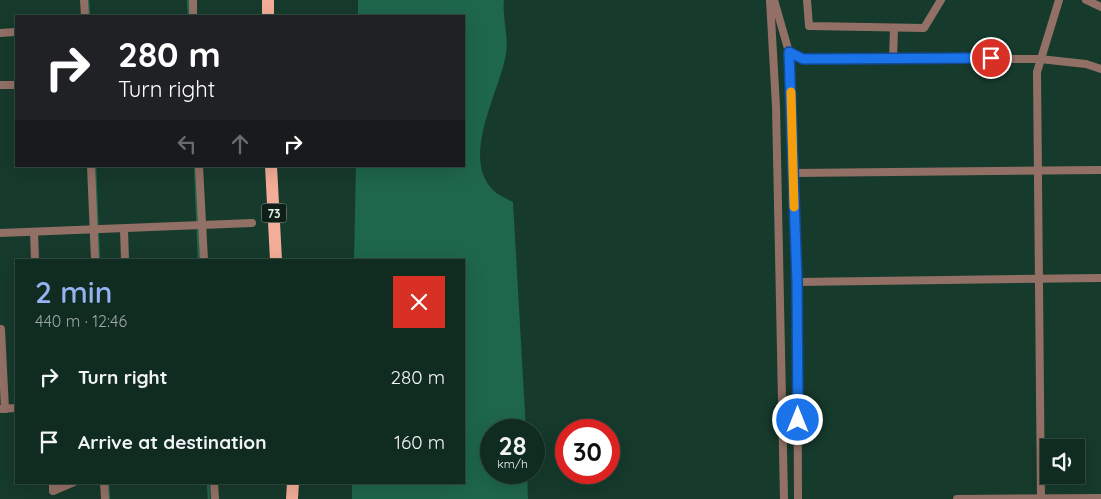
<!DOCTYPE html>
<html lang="en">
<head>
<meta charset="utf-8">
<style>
  :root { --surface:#102c21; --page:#19342a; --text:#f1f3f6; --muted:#9ca7a5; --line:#30483f; --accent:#95b2f1 }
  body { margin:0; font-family:Quicksand,sans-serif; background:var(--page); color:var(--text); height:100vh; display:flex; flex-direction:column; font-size:19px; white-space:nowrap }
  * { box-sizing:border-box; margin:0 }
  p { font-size:16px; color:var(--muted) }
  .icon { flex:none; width:28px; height:28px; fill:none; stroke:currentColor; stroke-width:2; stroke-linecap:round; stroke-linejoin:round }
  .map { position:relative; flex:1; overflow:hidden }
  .panel { position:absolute; left:15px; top:259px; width:450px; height:225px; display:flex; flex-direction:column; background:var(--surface); border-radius:0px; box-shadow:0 5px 20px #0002,0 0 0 1px var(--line) }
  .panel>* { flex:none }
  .hud { position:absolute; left:15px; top:15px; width:450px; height:152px; border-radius:0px; box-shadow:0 5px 20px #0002,0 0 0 1px var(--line); background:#202124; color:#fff; overflow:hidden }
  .buttons { position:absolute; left:1040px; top:439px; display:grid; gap:10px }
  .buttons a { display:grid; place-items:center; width:45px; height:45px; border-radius:0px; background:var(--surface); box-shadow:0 5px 20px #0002,0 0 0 1px var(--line); font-size:25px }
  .speed { position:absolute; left:480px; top:419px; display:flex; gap:10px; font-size:25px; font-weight:700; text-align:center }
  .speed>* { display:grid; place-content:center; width:65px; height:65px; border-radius:50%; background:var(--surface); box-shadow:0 5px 20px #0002,0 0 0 1px var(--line); line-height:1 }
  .speed small { font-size:12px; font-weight:400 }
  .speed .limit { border:8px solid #d22; background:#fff; color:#111 }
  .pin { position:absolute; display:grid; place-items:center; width:42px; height:42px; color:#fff; margin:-21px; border:2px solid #fff; border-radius:50%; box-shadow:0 1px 5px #0007 }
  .me { position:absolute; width:55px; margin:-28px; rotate:0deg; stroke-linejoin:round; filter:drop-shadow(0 0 4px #0008) }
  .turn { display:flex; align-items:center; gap:18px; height:105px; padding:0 20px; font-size:22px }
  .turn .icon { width:65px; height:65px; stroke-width:2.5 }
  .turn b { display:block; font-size:35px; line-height:42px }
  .lanes { display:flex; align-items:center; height:48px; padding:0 20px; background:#0003; justify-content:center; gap:25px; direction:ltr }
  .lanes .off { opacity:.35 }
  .round { display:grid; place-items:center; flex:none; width:52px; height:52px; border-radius:0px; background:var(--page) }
  .head { display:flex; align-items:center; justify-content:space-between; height:85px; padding:0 20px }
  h1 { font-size:30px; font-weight:600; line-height:38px; color:var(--accent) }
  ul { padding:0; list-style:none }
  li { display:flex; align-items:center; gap:15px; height:65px; padding:0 20px }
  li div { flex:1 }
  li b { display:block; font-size:19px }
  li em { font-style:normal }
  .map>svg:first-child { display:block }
  .water { fill:#1e664c }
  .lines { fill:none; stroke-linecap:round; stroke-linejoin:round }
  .stream { stroke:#1e664c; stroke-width:2.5 }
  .minor { stroke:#937066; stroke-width:8 }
  .primary { stroke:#f3ad98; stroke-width:12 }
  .route-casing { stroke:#114b97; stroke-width:12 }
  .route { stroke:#1a73e8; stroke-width:9 }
  .slow { stroke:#f59e0b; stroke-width:9 }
  .labels { text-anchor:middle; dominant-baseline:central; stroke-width:5; stroke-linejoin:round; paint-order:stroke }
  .shield { fill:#0f1e17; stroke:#a2b4ab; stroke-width:1 }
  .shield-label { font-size:12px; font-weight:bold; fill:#e1f5eb }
</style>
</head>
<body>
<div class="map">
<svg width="1101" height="499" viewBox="0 0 1101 499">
  <rect width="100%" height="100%" fill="#163a2c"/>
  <path class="water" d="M358,0h146c-2,19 5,35 2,54 -6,37 -46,103 -13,136 5,5 14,9 20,12l13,228h-35v42l36,1 1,26h-176v-16l112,-1v-222h-110l2,-94h108v-150h-106z"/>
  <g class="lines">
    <g class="stream">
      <path d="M88,0l1,16"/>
      <path d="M188,0l1,16"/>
      <path d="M95,166l4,94"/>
      <path d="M195,166l4,94"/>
      <path d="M108,482l1,17"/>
      <path d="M208,482l1,17"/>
    </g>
    <g class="minor">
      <path d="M84,0l1,16"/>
      <path d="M193,0v16"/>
      <path d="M770,0l6,106 8,393"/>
      <path d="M774,0l15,52 8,230 1,217"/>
      <path d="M807,0l2,26 115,2 17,-28"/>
      <path d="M1086,0l15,7"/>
      <path d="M0,33l16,-1"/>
      <path d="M789,52l14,7h237l46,5 15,5"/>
      <path d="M893,60l1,-32"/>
      <path d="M0,85h16"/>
      <path d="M91,166l4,94"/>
      <path d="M199,166l5,94"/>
      <path d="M793,173l308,-3"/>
      <path d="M124,230l1,30"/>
      <path d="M34,232l1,28"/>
      <path d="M0,233l252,-10"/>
      <path d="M797,282l304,-4"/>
      <path d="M1,329l4,80"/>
      <path d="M0,409l16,-1"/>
      <path d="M53,482v9l21,-9"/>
      <path d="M104,482l1,17"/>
      <path d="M214,482l1,17"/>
      <path d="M957,499l144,-1"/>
      <path d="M1041,499l-4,-427 22,-72"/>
    </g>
    <g class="primary">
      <path d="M268,0v16"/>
      <path d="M271,166l5,94"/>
      <path d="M292,499l1,-17"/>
    </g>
  </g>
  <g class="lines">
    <g class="route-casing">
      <path id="route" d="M798,420l-1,-138 -8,-230 14,7 188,-1"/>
    </g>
    <use href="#route" class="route"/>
    <path class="slow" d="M791,92l3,115"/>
  </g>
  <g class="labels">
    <rect class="shield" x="261.5" y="203.5" width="25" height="19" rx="4"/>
    <g class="shield-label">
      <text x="274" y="213">73</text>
    </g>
  </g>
</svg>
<div class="buttons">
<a><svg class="icon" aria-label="sound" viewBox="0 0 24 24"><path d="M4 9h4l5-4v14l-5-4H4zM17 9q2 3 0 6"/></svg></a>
</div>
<div class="speed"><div>28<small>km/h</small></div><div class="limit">30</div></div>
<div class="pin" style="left:991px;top:58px;background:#d93025"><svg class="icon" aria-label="arrive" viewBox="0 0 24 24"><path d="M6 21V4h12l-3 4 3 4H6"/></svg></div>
<svg class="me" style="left:798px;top:420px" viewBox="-20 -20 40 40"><circle r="17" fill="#1a73e8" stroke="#fff" stroke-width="3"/><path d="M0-11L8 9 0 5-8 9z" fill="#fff"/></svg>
<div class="hud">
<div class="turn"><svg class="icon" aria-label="right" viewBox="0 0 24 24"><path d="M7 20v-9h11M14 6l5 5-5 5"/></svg><div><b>280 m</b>Turn right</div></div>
<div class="lanes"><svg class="icon off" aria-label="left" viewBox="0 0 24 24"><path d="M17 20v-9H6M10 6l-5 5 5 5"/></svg><svg class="icon off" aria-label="ahead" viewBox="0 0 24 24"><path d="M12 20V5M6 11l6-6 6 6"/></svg><svg class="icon" aria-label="right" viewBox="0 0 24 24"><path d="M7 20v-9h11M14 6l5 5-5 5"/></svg></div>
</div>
<section class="panel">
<div class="head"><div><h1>2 min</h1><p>440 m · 12:46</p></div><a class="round" style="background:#d93025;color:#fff"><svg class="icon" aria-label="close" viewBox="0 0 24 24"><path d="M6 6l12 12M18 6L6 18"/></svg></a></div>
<ul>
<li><svg class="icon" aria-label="right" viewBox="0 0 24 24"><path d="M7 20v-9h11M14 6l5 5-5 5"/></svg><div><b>Turn right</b></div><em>280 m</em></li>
<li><svg class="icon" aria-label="arrive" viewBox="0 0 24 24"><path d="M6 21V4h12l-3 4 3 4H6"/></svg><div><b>Arrive at destination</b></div><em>160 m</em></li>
</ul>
</section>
</div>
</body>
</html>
